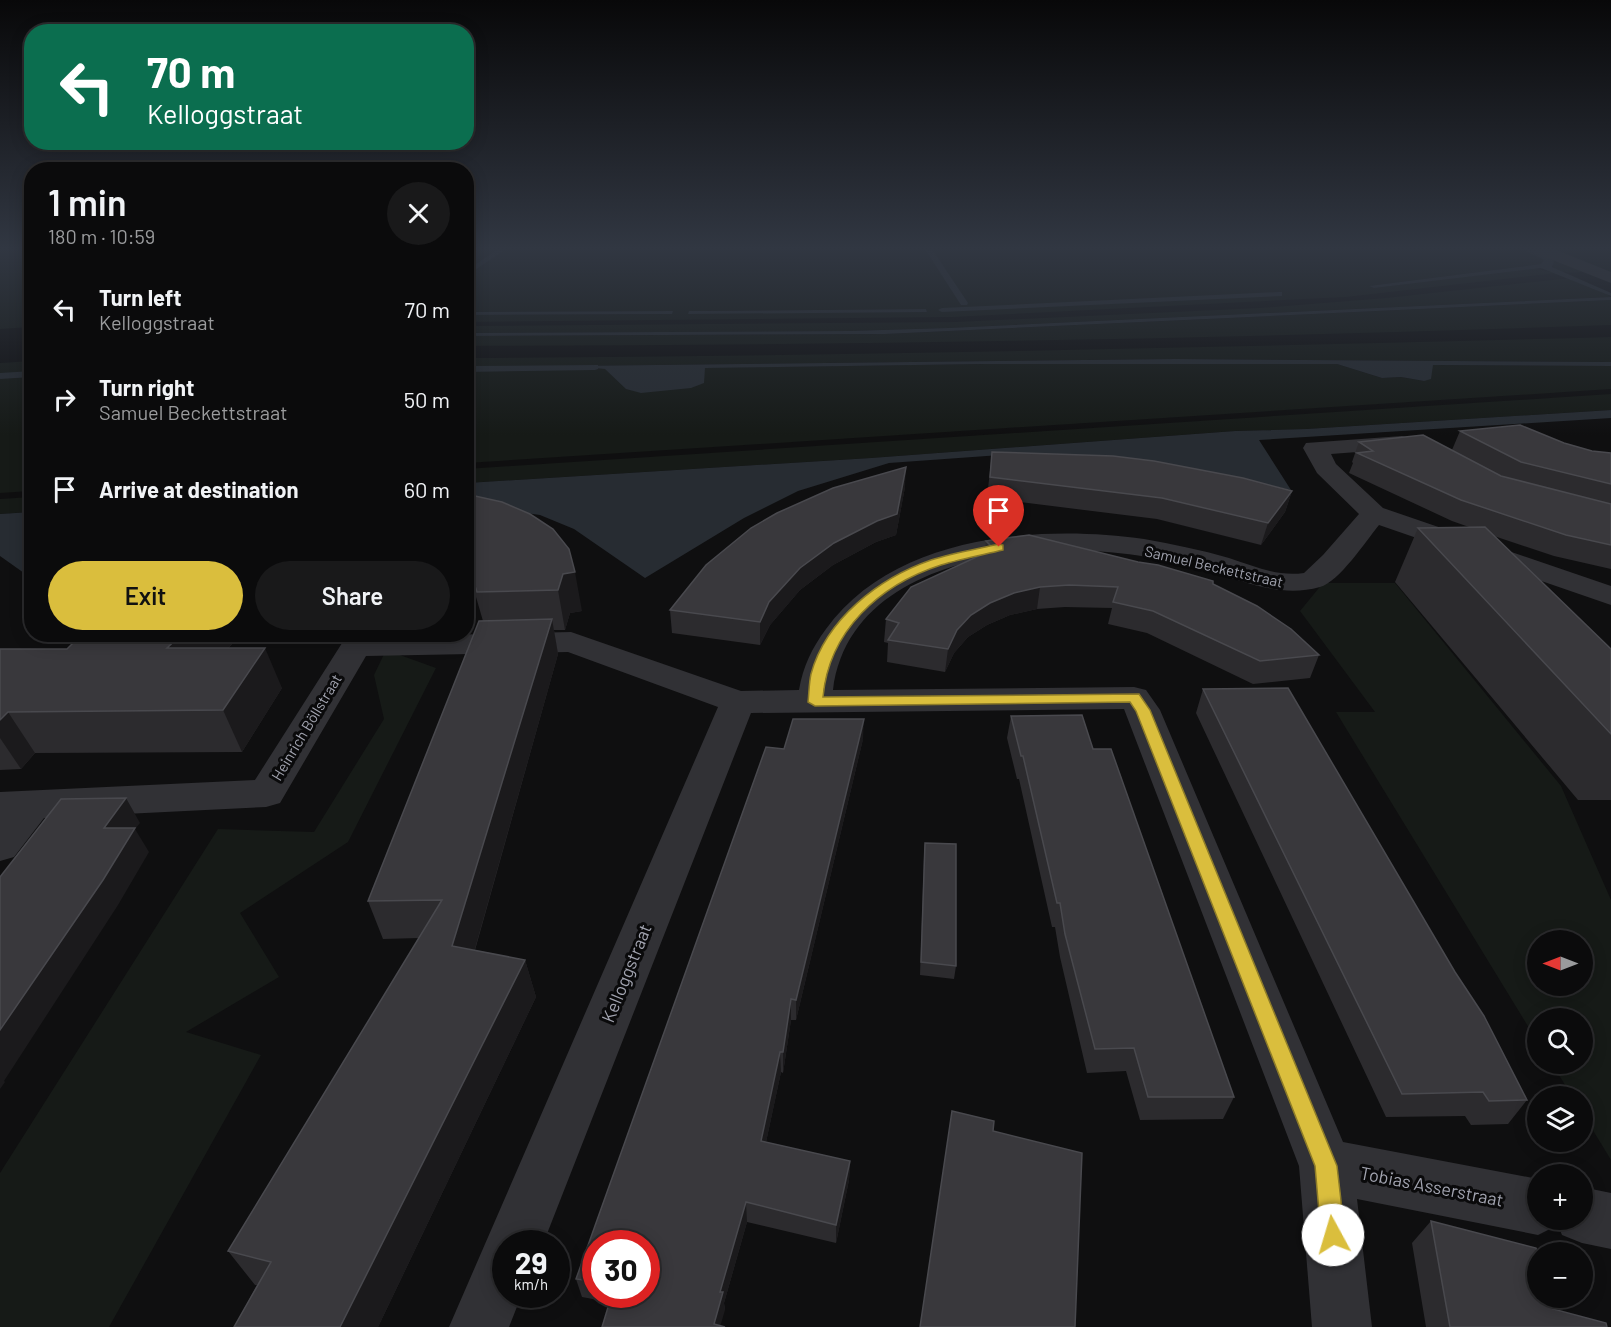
<!DOCTYPE html>
<html lang="en">
<head>
<meta charset="utf-8">
<style>
  :root { --surface:#0b0b0c; --page:#19191a; --text:#f1f3f6; --muted:#9a9b9d; --line:#2b2b2d; --accent:#dabe3d }
  body { margin:0; font-family:Barlow,sans-serif; background:var(--page); color:var(--text); height:100vh; display:flex; flex-direction:column; font-size:22px; white-space:nowrap }
  * { box-sizing:border-box; margin:0 }
  p { font-size:20px; color:var(--muted) }
  .icon { flex:none; width:33px; height:33px; fill:none; stroke:currentColor; stroke-width:2; stroke-linecap:round; stroke-linejoin:round }
  .map { position:relative; flex:1; overflow:hidden }
  .sheet { position:absolute; left:24px; top:162px; width:450px; height:480px; display:flex; flex-direction:column; background:var(--surface); border-radius:24px; box-shadow:0 3px 15px #0003,0 0 0 2px var(--line) }
  .sheet>* { flex:none }
  .guide { position:absolute; left:24px; top:24px; width:450px; height:126px; border-radius:24px; box-shadow:0 3px 15px #0003,0 0 0 2px var(--line); background:#0b6e4f; color:#fff; overflow:hidden }
  .needle { width:39px; rotate:270deg }
  .fabs { position:absolute; left:1527px; top:930px; display:grid; gap:12px }
  .fabs a { display:grid; place-items:center; width:66px; height:66px; border-radius:50%; background:var(--surface); box-shadow:0 3px 15px #0003,0 0 0 2px var(--line); font-size:30px }
  .speed { position:absolute; left:492px; top:1230px; display:flex; gap:12px; font-size:30px; font-weight:700; text-align:center }
  .speed>* { display:grid; place-content:center; width:78px; height:78px; border-radius:50%; background:var(--surface); box-shadow:0 3px 15px #0003,0 0 0 2px var(--line); line-height:1 }
  .speed small { font-size:15px; font-weight:400 }
  .speed .limit { border:9px solid #d22; background:#fff; color:#111 }
  .pin { position:absolute; display:grid; place-items:center; width:51px; height:51px; color:#fff; margin:-62px -26px; border-radius:50% 50% 50% 0; rotate:-45deg; box-shadow:0 0 6px #0007 }
  .pin .icon { rotate:45deg }
  .me { position:absolute; width:66px; margin:-33px; rotate:354deg; stroke-linejoin:round; filter:drop-shadow(0 0 4px #0008) }
  .turn { display:flex; align-items:center; gap:21px; height:126px; padding:0 24px; font-size:27px }
  .turn .icon { width:78px; height:78px; stroke-width:2.5 }
  .turn b { display:block; font-size:42px; line-height:51px }
  .round { display:grid; place-items:center; flex:none; width:63px; height:63px; border-radius:32px; background:var(--page) }
  .head { display:flex; align-items:center; justify-content:space-between; height:102px; padding:0 24px }
  h1 { font-size:36px; font-weight:600; line-height:45px }
  .cta { display:flex; gap:12px; margin-top:auto; padding:12px 24px }
  .cta a { flex:1; height:69px; border-radius:36px; background:var(--accent); color:#111; font-size:24px; font-weight:600; line-height:69px; text-align:center }
  .cta a+a { background:var(--page); color:var(--text) }
  ul { padding:0; list-style:none }
  li { display:flex; align-items:center; gap:18px; height:90px; padding:0 24px }
  li div { flex:1 }
  li b { display:block; font-size:22px }
  li em { font-style:normal }
  .map>svg:first-child { display:block }
  .green { fill:#161a17; fill-rule:evenodd }
  .water { fill:#272c32 }
  .lines { fill:none; stroke-linecap:round; stroke-linejoin:round }
  .stream { fill:#272c32; fill-rule:evenodd }
  .minor { fill:#313135; fill-rule:evenodd }
  .wall { fill:#2c2b2e; fill-rule:evenodd }
  .shaded-wall { fill:#1b1a1c }
  .building { fill:#39383c; stroke:#49494e; stroke-width:1.5 }
  .route { fill:#dabe3d; stroke:#8e7c28; stroke-width:1.5 }
  .labels { text-anchor:middle; dominant-baseline:central; stroke-width:6; stroke-linejoin:round; paint-order:stroke }
  .street-label { font-size:15px; fill:#a2a4b0; stroke:#0a0a0b }
  .near-street-label { font-size:18px; fill:#a2a4b0; stroke:#0a0a0b }
</style>
</head>
<body>
<div class="map">
<svg width="1611" height="1327" viewBox="0 0 1611 1327">
  <rect width="100%" height="100%" fill="#0f0f10"/>
  <g class="green">
    <path d="M0,249h31v78l-31,2z"/>
    <path d="M466,249h1065l52,20 -2,3c-15,2 -26,0 -36,-13l-3,5 -172,22 4,2 158,-20 24,5 -210,24 -393,20 -486,5v-7l205,-1v-3l-205,1zM926,309l1,3 -238,-1h14z"/>
    <path d="M1549,249h62v24z"/>
    <path d="M1571,278l28,11 12,8 -663,31 -99,3 -382,2 -1,-7 489,-4 304,-14 127,-10z"/>
    <path d="M1611,300v25c-381,14 -763,20 -1144,21l-1,-10 419,-2z"/>
    <path d="M1611,337v25l-436,-3 -597,7 27,3 379,-5h353l45,14 19,-1 23,4 8,-16 179,1v23l-1144,74v-105c381,-2 763,-11 1144,-21z"/>
    <path d="M31,361v130l-31,2v-130z"/>
    <path d="M1611,394v16l-305,19 -71,2 -364,27 -404,25 -1,-14z"/>
    <path d="M31,497v15l-31,2v-15z"/>
    <path d="M1323,583h72l166,203 50,114v260l-28,-46 -1,-18h-10l-20,-32h30v-46h-44l-1,23 -201,-329h39l-75,-101zM1538,940h44v46h-44z"/>
    <path d="M386,650l50,18 -88,174 -108,71 39,64 -93,55 75,23 -152,272h-109v-154l218,-344 96,3 70,-113 -10,-44z"/>
  </g>
  <g class="water">
    <path d="M1545,259l9,2 -2,6 59,26v3l-70,-28 -167,20 -5,-2 172,-22z"/>
    <path d="M1611,297v3l-726,34 -419,2 1,-3 382,-2 99,-3z"/>
    <path d="M926,309l1,3 -239,2 1,-3h14z"/>
    <path d="M673,311l-1,3 -206,1 1,-3z"/>
    <path d="M1175,359l436,3v4l-178,-1 -2,14 -7,2 -23,-4 -19,1 -45,-14h-353l-279,4 -1,15 -13,5 -50,5 -15,-4 -21,-20 -37,-3z"/>
    <path d="M1611,410v8l-352,22 32,50 -63,-14 -133,-21 -62,2 -3,-4 -141,10 -91,28 -54,27 -99,60 -71,-49 -34,-14 -73,-10v-22l404,-25 364,-27 71,-2z"/>
    <path d="M31,512h1l-1,63 -7,-2 -24,-17v-42z"/>
  </g>
  <g class="lines">
    <g class="stream">
      <path d="M498,249h8l-40,27v-5z"/>
      <path d="M925,249h7l36,54 -1,2h-6z"/>
      <path d="M1521,249h10l23,12 -5,1z"/>
      <path d="M1279,292h3v4l-340,16 -4,-2 4,-2z"/>
      <path d="M598,365v4l-3,1 -129,2v-6z"/>
      <path d="M32,371v6l-32,2v-6z"/>
    </g>
    <g class="minor">
      <path d="M1530,249h24l57,23v11l-79,-31z"/>
      <path d="M1402,436l8,2 4,5 -4,5 -79,6 5,10 47,44 228,78v19l-232,-80c-13,16 -40,57 -59,62 -39,11 -74,-5 -111,-16 -20,-6 -41,-10 -62,-14 -105,-19 -297,-3 -314,133l301,-3 12,3 14,20 183,432 195,37v41h44v-33l29,6v56l-29,-6 -20,-8 -4,-10 -20,10 -181,-36 15,128h-60l-13,-161 -175,-457 -373,4 -208,531h-37v50h16l-13,33h-60l269,-620 -150,-55 -202,4 -86,147 -14,4 -222,11 -30,39 -14,4v-69l255,-12 89,-140 11,-3 216,-5 170,59 58,-1c4,-24 13,-42 27,-61 68,-94 213,-105 318,-90 29,5 57,11 85,19 25,8 48,19 75,15l19,-18 36,-41 -42,-41 -14,-25 3,-5z"/>
    </g>
  </g>
  <g class="wall">
    <path d="M1460,431l104,12 28,8 19,2v116l-57,-13 -60,-20 117,113v151h-33l-183,-218 23,-54 51,-1 -17,-6 -103,-48 4,-10 -1,-1 7,-20 93,8z"/>
    <path d="M992,452l300,39 -7,21 -24,33 -104,-26 -170,-21z"/>
    <path d="M905,487l-9,48 -20,7 -43,23 -33,25 -30,35 -10,20 -88,-12 -2,-23z"/>
    <path d="M466,494l116,117 -12,2 -5,17h-11l4,24 -83,296 50,10 11,37 -158,330h-144l23,-42h-2l-27,-34 191,-313 -36,1 -15,-38 115,-280 -7,-24 -10,-6z"/>
    <path d="M986,541l227,43 106,71 -9,23 -57,6 -106,-51 -39,-9 4,-16 -47,-1 -28,2 -27,6 -23,10 -19,12 -14,16 -9,19 -58,-10 1,-19 -4,-1 2,-23 99,-66z"/>
    <path d="M82,634h160l-14,14 54,40 -40,64 -207,1 -14,16 -21,1v-121h67z"/>
    <path d="M1203,689l324,411 -19,24 -37,1 -6,-9 -79,1 -190,-404z"/>
    <path d="M1011,716l82,33 141,348 -11,22 -83,1 -14,-49 -39,2 -27,-116 -5,-30h-3l-33,-148h-2l-10,-41z"/>
    <path d="M863,739l-67,281h-5l-8,53 -2,-1 -15,70 84,19 -1,19 -13,63 -89,-21 -23,81 1,7 -116,-8 -27,-5 -6,-18zM596,1244l50,50h-50z"/>
    <path d="M925,843l31,123 -2,13 -34,-4 4,-119z"/>
    <path d="M1431,1221l122,88 54,18h-181l-14,-84z"/>
  </g>
  <g class="shaded-wall">
    <path d="M906,467l-1,20 -9,48 -20,7 -43,23 -33,25 -30,35 -10,20v-23l9,-20 31,-34 34,-25z"/>
    <path d="M1292,491l-7,21 -24,33 7,-22z"/>
    <path d="M575,572l7,39 -12,2 -5,17 -7,-40 5,-16z"/>
    <path d="M1040,587l-3,22 -27,6 -23,10 -19,12 -14,16 -9,19 3,-23 9,-19 14,-15 19,-12 24,-10z"/>
    <path d="M552,619l6,35 -93,330 -13,-38z"/>
    <path d="M182,634h60l-56,55 -19,-41z"/>
    <path d="M265,648l17,40 -40,64 -19,-42z"/>
    <path d="M8,712l27,41 -14,16 -21,-31v-18z"/>
    <path d="M864,719l-1,20 -67,281v-20z"/>
    <path d="M126,798l14,25 -5,6 14,23 -31,53 -114,176 1,1 -5,7v-59l104,-202z"/>
    <path d="M525,960l11,37 -158,330h-38z"/>
    <path d="M791,999v21l-8,53v-21z"/>
    <path d="M780,1052l1,20 -19,89 -1,-20z"/>
    <path d="M850,1161l-1,19 -13,63v-18z"/>
    <path d="M746,1202l1,20 -23,81 1,7 -5,17 -6,-3 6,-32z"/>
  </g>
  <g class="building">
    <path d="M1520,425l44,18 28,8 19,2v31l-90,-22 -61,-31z"/>
    <path d="M1423,435l78,41 110,28v41l-45,-10 -105,-35 -104,-47 16,-2 -14,-9z"/>
    <path d="M992,452l121,4 41,5 89,17 49,13 -24,32 -106,-25 -172,-21z"/>
    <path d="M906,467l-9,47 -20,7 -43,22 -34,25 -31,34 -9,20 -90,-12 36,-45 45,-37 26,-15 56,-25z"/>
    <path d="M466,494l36,8 28,12 23,15 16,20 6,23 -12,2 -5,16 -81,2 -11,-33z"/>
    <path d="M1485,527l126,122v85l-193,-206z"/>
    <path d="M1029,535l109,27 20,3 55,16v3l44,22 34,23 28,26 -59,6 -107,-50 -40,-9 5,-15 -49,-2 -29,2 -26,6 -24,10 -19,12 -14,15 -9,19 -60,-9 11,-17 -13,-4 25,-32 83,-38 -8,-8z"/>
    <path d="M552,619l-100,327 73,14 -185,367h-106l37,-65 -43,-11 214,-351 -74,1 111,-280z"/>
    <path d="M82,634h100l-15,14h98l-42,62 -215,2 -8,8v-71h67z"/>
    <path d="M1288,688l167,284 29,44 43,84 -38,1 -6,-9 -81,2 -199,-405z"/>
    <path d="M1082,715l11,34h18l123,348h-86l-14,-49 -39,1 -30,-115 -5,-31h-3l-34,-147h-2l-10,-40z"/>
    <path d="M793,719h71l-68,281 -5,-1 -8,53h-3l-19,89 89,20 -14,64 -90,-23 -26,90h3l-9,32 11,3h-123l10,-33h34v-50h-50v38l-20,-3 190,-532 18,2z"/>
    <path d="M126,798l-22,30h31l-32,52 -103,150v-153l61,-78z"/>
    <path d="M925,843l31,1v122l-35,-4z"/>
    <path d="M952,1111l42,10 -1,10 89,22 -7,174h-155z"/>
    <path d="M1431,1221l105,27 2,6v44h12l3,11 53,14 1,4h-157z"/>
  </g>
  <linearGradient id="sky" x2="0" y2="1"><stop stop-color="#080809"/><stop offset="0.57" stop-color="#313742"/><stop offset="1" stop-color="#313742" stop-opacity="0"/></linearGradient>
  <rect width="1611" height="435" fill="url(#sky)"/>
  <path class="route" d="M999,544l4,1v5c-21,5 -42,9 -62,15 -62,20 -112,66 -118,132l316,-3 11,16 187,456 8,69 -4,8 -8,3 -8,-3 -4,-8 -6,-69 -179,-455 -6,-9 -315,4 -7,-4c1,-9 1,-19 3,-28 15,-55 68,-96 120,-114 22,-7 46,-11 68,-16z"/>
  <g class="labels">
    <g class="street-label">
      <text transform="translate(1214 566) rotate(13)">Samuel Beckettstraat</text>
      <text transform="translate(306 727) rotate(-59)">Heinrich Böllstraat</text>
    </g>
    <g class="near-street-label">
      <text transform="translate(626 973) rotate(-68)">Kelloggstraat</text>
      <text transform="translate(1432 1186) rotate(11)">Tobias Asserstraat</text>
    </g>
  </g>
</svg>
<div class="fabs">
<a><svg class="needle" viewBox="-14 -14 28 28"><path d="M0-13l5 13h-10z" fill="#e53935"/><path d="M0 13l5-13h-10z" fill="#9a9b9d"/></svg></a>
<a><svg class="icon" aria-label="search" viewBox="0 0 24 24"><circle cx="10" cy="10" r="6"/><path d="M15 15l6 6"/></svg></a>
<a><svg class="icon" aria-label="layers" viewBox="0 0 24 24"><path d="M12 4l9 5-9 5-9-5zM3 14l9 5 9-5"/></svg></a>
<a>+</a>
<a>−</a>
</div>
<div class="speed"><div>29<small>km/h</small></div><div class="limit">30</div></div>
<div class="pin" style="left:999px;top:547px;background:#d93025"><svg class="icon" aria-label="arrive" viewBox="0 0 24 24"><path d="M6 21V4h12l-3 4 3 4H6"/></svg></div>
<svg class="me" style="left:1333px;top:1235px" viewBox="-20 -20 40 40"><circle r="19" fill="#fff"/><path d="M0-13L10 11 0 6-10 11z" fill="#dabe3d"/></svg>
<div class="guide">
<div class="turn"><svg class="icon" aria-label="left" viewBox="0 0 24 24"><path d="M17 20v-9H6M10 6l-5 5 5 5"/></svg><div><b>70 m</b>Kelloggstraat</div></div>
</div>
<section class="sheet">
<div class="head"><div><h1>1 min</h1><p>180 m · 10:59</p></div><a class="round"><svg class="icon" aria-label="close" viewBox="0 0 24 24"><path d="M6 6l12 12M18 6L6 18"/></svg></a></div>
<ul>
<li><svg class="icon" aria-label="left" viewBox="0 0 24 24"><path d="M17 20v-9H6M10 6l-5 5 5 5"/></svg><div><b>Turn left</b><p>Kelloggstraat</p></div><em>70 m</em></li>
<li><svg class="icon" aria-label="right" viewBox="0 0 24 24"><path d="M7 20v-9h11M14 6l5 5-5 5"/></svg><div><b>Turn right</b><p>Samuel Beckettstraat</p></div><em>50 m</em></li>
<li><svg class="icon" aria-label="arrive" viewBox="0 0 24 24"><path d="M6 21V4h12l-3 4 3 4H6"/></svg><div><b>Arrive at destination</b></div><em>60 m</em></li>
</ul>
<div class="cta"><a>Exit</a><a>Share</a></div>
</section>
</div>
</body>
</html>
